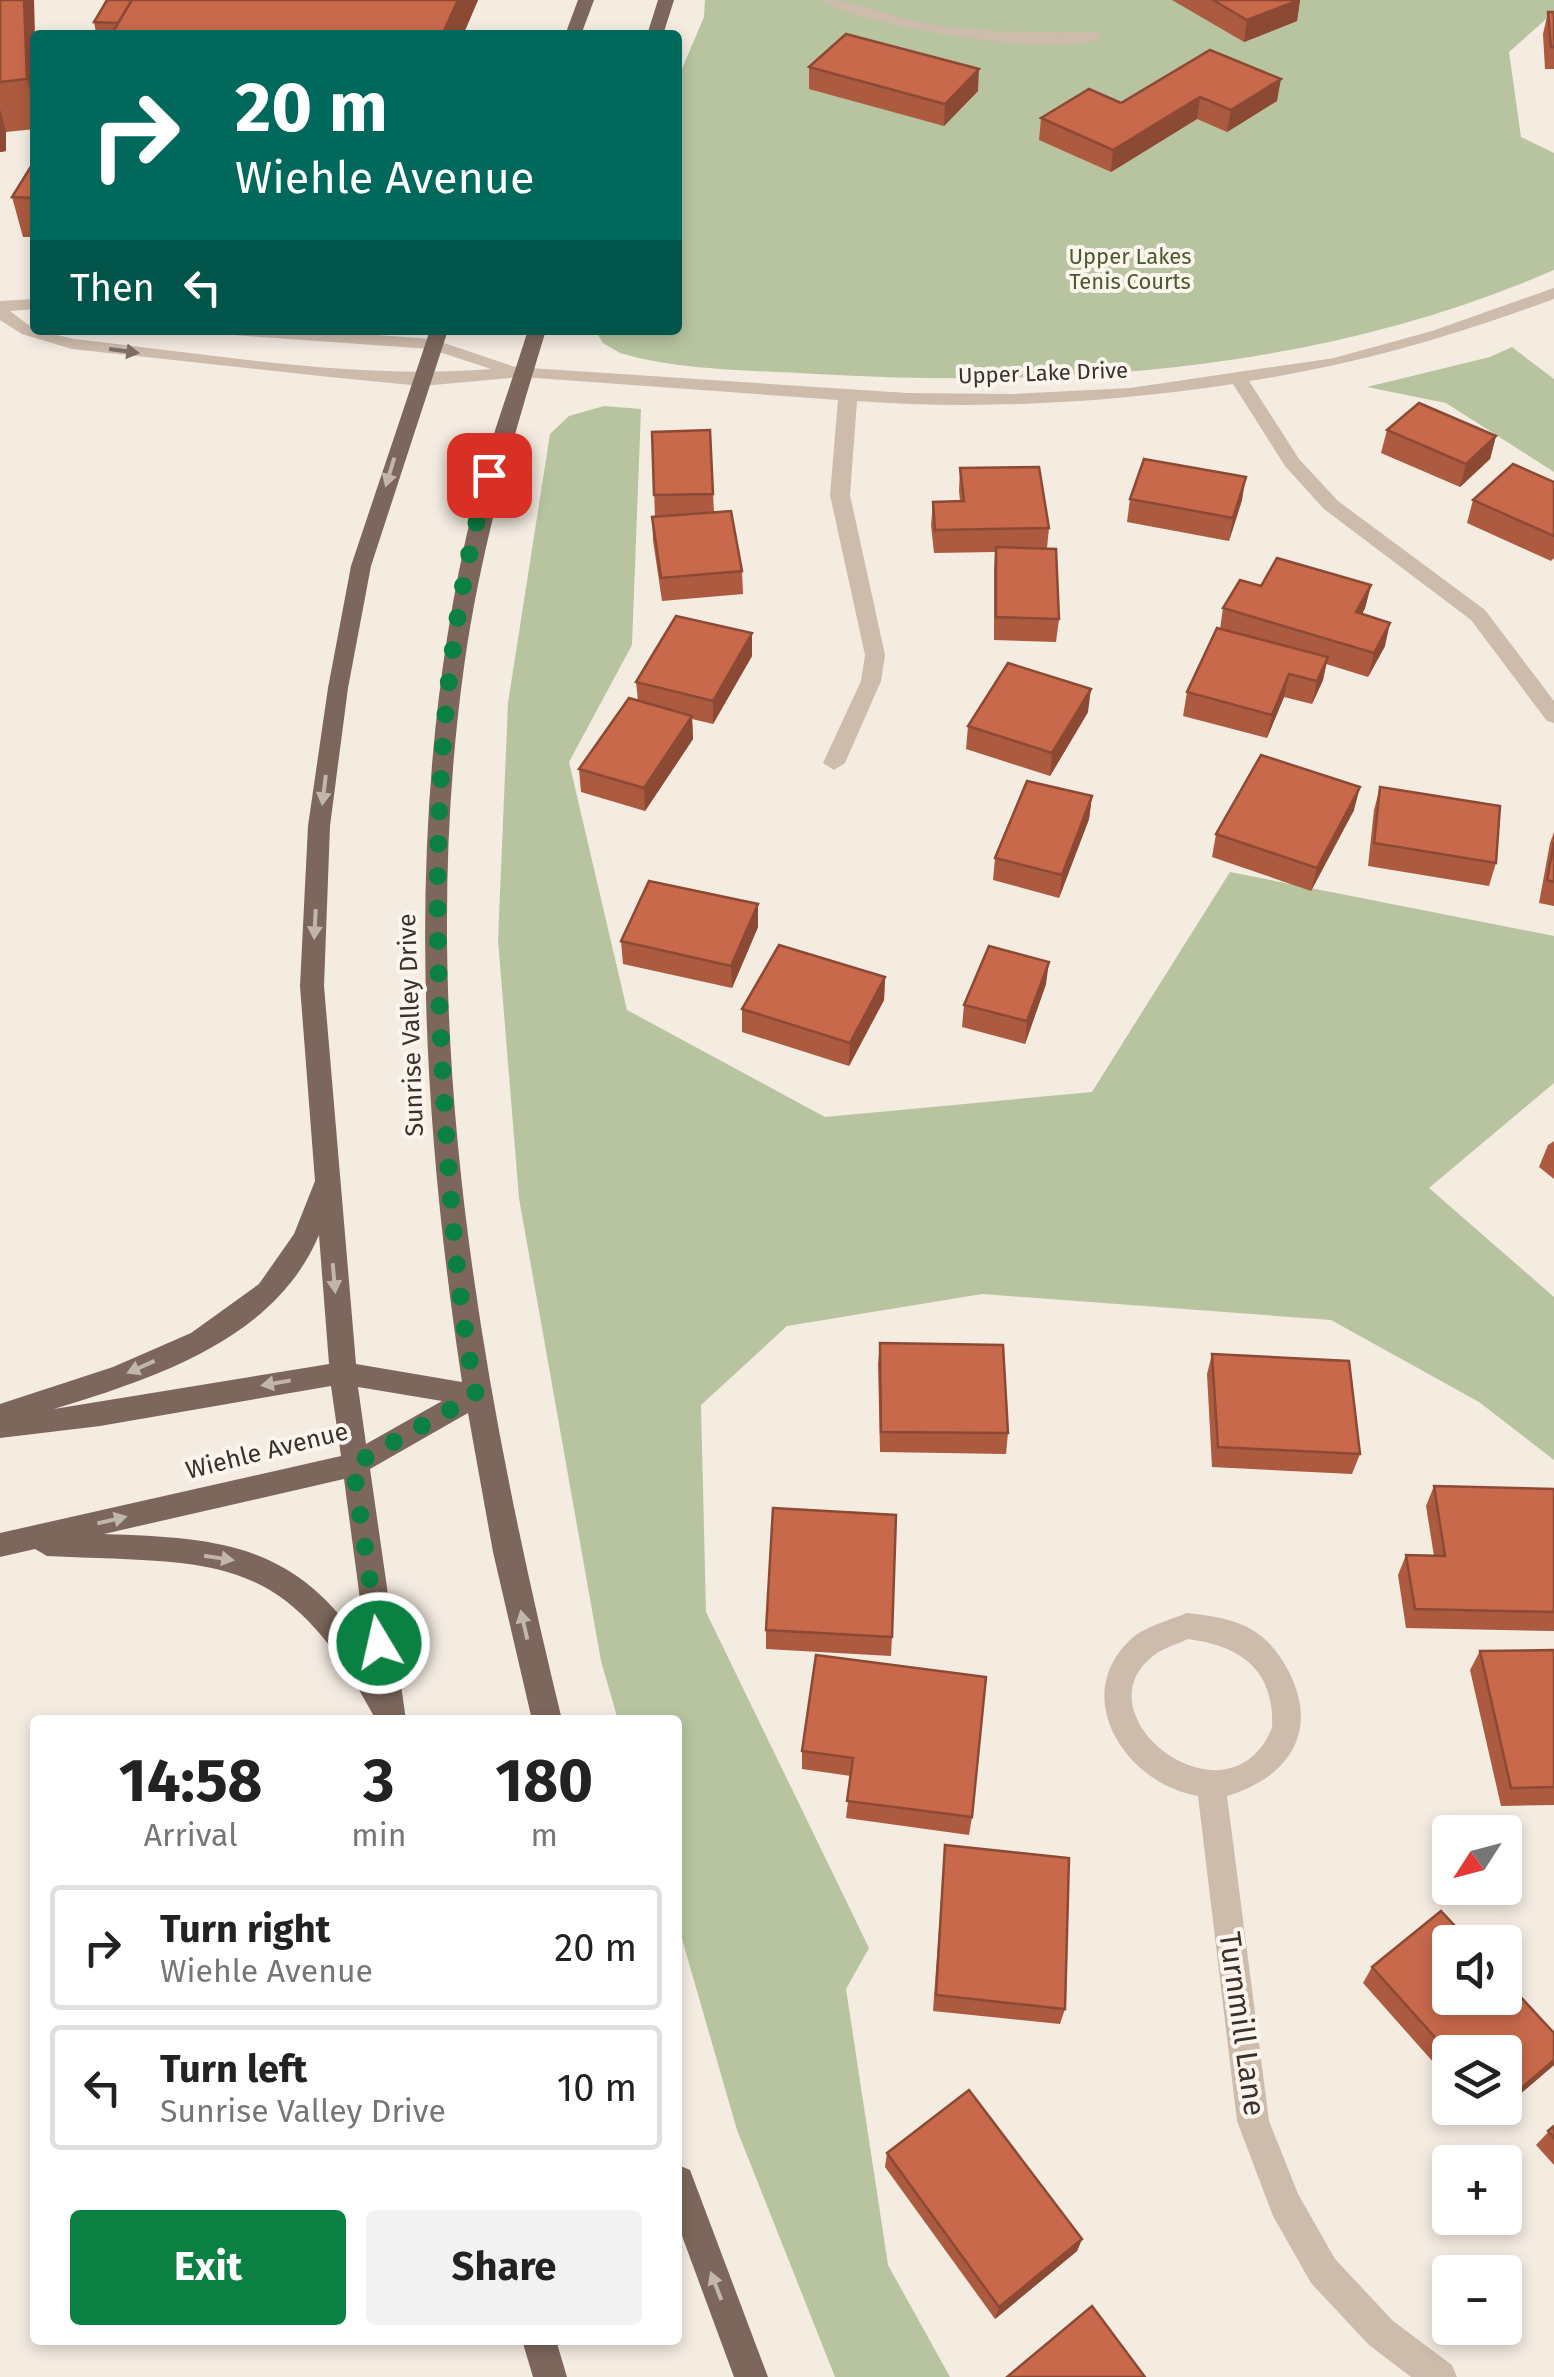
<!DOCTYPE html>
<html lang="en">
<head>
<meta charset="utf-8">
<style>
  :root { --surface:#fff; --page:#f2f2f2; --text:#222; --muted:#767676; --line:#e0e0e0; --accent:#0b8043 }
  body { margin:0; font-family:"Fira Sans",sans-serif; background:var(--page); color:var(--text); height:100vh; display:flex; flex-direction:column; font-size:38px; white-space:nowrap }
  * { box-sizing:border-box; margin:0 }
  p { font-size:32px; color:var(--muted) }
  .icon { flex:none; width:55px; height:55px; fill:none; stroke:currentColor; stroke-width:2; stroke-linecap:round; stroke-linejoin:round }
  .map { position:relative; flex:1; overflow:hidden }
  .sheet { position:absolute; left:30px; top:1715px; width:652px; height:630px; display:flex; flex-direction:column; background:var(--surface); border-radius:10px; box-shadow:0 5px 15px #0003 }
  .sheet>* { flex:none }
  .hud { position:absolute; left:30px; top:30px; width:652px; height:305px; border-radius:10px; box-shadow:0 5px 15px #0003; background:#00695c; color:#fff; overflow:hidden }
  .needle { width:65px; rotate:234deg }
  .fabs { position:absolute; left:1432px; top:1815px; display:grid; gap:20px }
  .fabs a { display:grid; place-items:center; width:90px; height:90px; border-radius:10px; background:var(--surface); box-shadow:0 5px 15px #0003; font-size:50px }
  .pin { position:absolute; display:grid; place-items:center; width:85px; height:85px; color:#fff; margin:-42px; border-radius:20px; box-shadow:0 5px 15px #0006 }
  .me { position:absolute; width:110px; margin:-55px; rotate:351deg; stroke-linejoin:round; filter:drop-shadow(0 0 8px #0008) }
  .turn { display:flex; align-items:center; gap:35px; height:210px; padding:0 40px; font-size:45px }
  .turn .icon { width:130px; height:130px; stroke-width:2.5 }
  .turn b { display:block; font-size:70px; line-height:85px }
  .then { display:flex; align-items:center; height:95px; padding:0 40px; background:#0003; gap:20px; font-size:38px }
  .eta { display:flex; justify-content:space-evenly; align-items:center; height:170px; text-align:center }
  .eta b { font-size:60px; font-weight:700; line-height:70px }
  .button { display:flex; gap:20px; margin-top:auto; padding:20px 40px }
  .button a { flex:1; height:115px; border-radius:10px; background:var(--accent); color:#fff; font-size:40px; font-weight:700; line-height:115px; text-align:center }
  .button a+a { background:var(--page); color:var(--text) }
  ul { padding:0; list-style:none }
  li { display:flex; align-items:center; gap:30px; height:125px; margin:0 20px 15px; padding:0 20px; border:5px solid var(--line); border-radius:10px }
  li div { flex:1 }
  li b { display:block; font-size:38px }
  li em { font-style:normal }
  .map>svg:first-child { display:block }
  .green { fill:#b8c4a0 }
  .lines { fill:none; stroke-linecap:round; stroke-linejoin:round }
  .minor { fill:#cdbbac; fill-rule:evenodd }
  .major { fill:#7d675c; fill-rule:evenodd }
  .wall { fill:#ac5a40 }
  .shaded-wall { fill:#8c4a34 }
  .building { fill:#c8694b; stroke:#8c4a34; stroke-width:2.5 }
  .oneway { fill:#7d6f65 }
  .oneway2 { fill:#c2b5ac }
  .route { stroke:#0b8043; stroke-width:18; stroke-dasharray:0 32.4 }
  .labels { text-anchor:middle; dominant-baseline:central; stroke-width:8; stroke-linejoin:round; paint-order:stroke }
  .far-park-label { font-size:22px; fill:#4a5a2e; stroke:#fbf5ee }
  .far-street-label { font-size:22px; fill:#3b302b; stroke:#fbf5ee }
  .street-label { font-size:25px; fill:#3b302b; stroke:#fbf5ee }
  .near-street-label { font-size:30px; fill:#3b302b; stroke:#fbf5ee }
</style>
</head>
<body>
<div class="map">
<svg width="1554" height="2377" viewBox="0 0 1554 2377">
  <rect width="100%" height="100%" fill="#f4ebe1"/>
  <g class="green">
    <path d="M705,0h849v12l-45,40 12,85 33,16v117c-233,101 -487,118 -738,104 -62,-4 -136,-3 -196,-21l-17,-10 -8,-13h83v-252l26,-61z"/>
    <path d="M1512,347l42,32v93l-108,-69 -79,-16 123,-30z"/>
    <path d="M604,406l37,3 -9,236 -63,117 58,248 198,107 267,-25 138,-220 324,64v147l-125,105 125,109v163l-75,-58 -148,-82 -349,-26 -195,32 -86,79 5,207 163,336 -23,41 42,276 62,112h-115l-98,-247 -59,-205v-205h-60l-17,-59 -82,-463 -21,-258 10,-237 42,-269 19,-18z"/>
  </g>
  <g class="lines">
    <g class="minor">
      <path d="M823,0c36,0 71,19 107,24 54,9 109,9 164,8l8,5c-32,23 -245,-10 -279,-37z"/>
      <path d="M1554,288v11c-101,37 -198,66 -305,82l50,78 39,42 147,109 69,91v22l-7,-2 -76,-101 -147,-111 -39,-43 -52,-82c-126,19 -250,26 -376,17l-7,94 35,160 -4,26 -36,82 -11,7 -11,-7 38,-82 4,-26 -35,-160 8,-95 -316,-23 -100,9 -92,-9 -258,-28 -50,-15 -22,-14v-19l35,-2v10l-25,2 25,19 39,9c138,15 279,41 417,30l-61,-20 -197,-14 -9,-5h86l122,9 83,28 392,26 104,1 119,-6 204,-30 98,-27z"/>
      <path d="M1187,1613c23,3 47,5 67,18 16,10 27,25 35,41 31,61 -2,106 -62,124l42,325 29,73 37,65 58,62 59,44 5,12h-46l-42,-32 -58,-62 -38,-67 -36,-95 -39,-325c-71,-12 -129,-98 -68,-156 13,-13 40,-20 57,-27zM1188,1639c53,7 87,31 84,89 -44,105 -196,-12 -119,-72 9,-8 25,-12 35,-17z"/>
    </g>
    <g class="major">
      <path d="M578,0h16l-13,35h-16z"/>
      <path d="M658,0h16l-11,35h-16z"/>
      <path d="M430,330h18l-77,236 -23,122 -18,138 -6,160 32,378 106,18c-44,-292 -59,-598 14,-886 14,-56 35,-111 52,-166h18c-34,111 -66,221 -82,337 -49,353 15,711 98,1053h-30l-39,-168 -25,-139 -98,56 36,251h-30c-91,-170 -153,-156 -329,-164l-12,-7 -35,8v-24l341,-77 -10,-70 -231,40 -100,12v-34l113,-37 78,-34 68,-49 35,-50 21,-53 -15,-195 8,-160 20,-138 23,-122zM319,1235l10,129 -275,45c100,-31 221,-69 265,-174zM358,1387l84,14 -76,43zM344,1479l23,173c-70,-108 -143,-114 -263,-118z"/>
      <path d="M678,2165l12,5 78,207h-34l-56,-152z"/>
      <path d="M522,2340h34l11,37h-34z"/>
    </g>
  </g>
  <g class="wall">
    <path d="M0,0h34l1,35v94l-29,3v19l-6,1z"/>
    <path d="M107,0h371l-15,35 -367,-2 -2,-11z"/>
    <path d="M1172,0h128l-3,21 -53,21z"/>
    <path d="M1548,12h6v57h-9l-2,-35z"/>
    <path d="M1210,50l67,51 -50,31 -30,-13 -86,53 -72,-32 2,-22 80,-15z"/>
    <path d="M809,67l169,24 -34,35 -135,-37z"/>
    <path d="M35,160v77h-12l-11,-40z"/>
    <path d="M710,430l4,83 28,58 1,23 -81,7 -9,-61 -1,-23h3l-3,-85z"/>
    <path d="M1387,430l109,6 -6,23 -30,28 -79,-34z"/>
    <path d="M960,468l89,60 -2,20 12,71 -3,23 -62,-2v-70l1,-18 -61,1 -3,-28 2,-23 27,-1 -1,-10z"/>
    <path d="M1554,482v76l-3,3 -84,-38 6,-23z"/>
    <path d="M1130,499l112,1 -13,41 -102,-19z"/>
    <path d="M1371,585l-6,23 -3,6 23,32 -17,31 -42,-13 -3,16 -11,24 -28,-7 -17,41 -84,-22 4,-24 33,-63 3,-21 38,-22z"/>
    <path d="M752,656l-39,68 -21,-5 1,20 -48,72 -64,-19 -2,-23 59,-68 -2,-19z"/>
    <path d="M1088,712l-38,64 -84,-27 2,-23z"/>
    <path d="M1380,787l116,76 -7,23 -121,-20 6,-56z"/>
    <path d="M1092,796l-3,23 -30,79 -66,-18 2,-22z"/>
    <path d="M1354,810l-43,81 -99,-34 4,-23z"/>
    <path d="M1554,832v74l-15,-3 11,-60z"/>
    <path d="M758,904v23l-26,61 -109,-24 -2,-23z"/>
    <path d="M885,977l-1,23 -35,66 -107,-34v-23z"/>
    <path d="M1046,984l-21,60 -63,-17 2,-22z"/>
    <path d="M1554,1141v38l-15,-12 9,-22z"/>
    <path d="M880,1343l128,90 -2,21 -126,-2 -2,-88z"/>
    <path d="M1212,1354l148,100 -8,20 -140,-7 -5,-93z"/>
    <path d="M1434,1486l120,3v142l-148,-3 -8,-53 8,-20 28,1 -8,-50z"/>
    <path d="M766,1630l126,7 -1,19 -125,-7z"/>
    <path d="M1554,1650v155l-53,1 -31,-136 10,-19z"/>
    <path d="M816,1655l156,162 -3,18 -123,-17 5,-42 -49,-7v-18z"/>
    <path d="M945,1845l120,164 -5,15 -127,-13z"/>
    <path d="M1372,1967l182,66v32l-49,42v-55h-55v29l-87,-98z"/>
    <path d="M1474,2108h30l-17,15z"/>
    <path d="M1554,2126v39l-18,-20z"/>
    <path d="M887,2153l195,86 -5,12 -82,68 -110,-152z"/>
  </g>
  <g class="shaded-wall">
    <path d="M24,0h10l1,111 -8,-32z"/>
    <path d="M458,0h20l-15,35h-21z"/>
    <path d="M1300,0l-3,21 -53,21 3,-22z"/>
    <path d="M979,69l-1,22 -34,35 1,-22z"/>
    <path d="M1281,79l-4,22 -50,31 4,-22z"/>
    <path d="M1200,97l-3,22 -86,53 2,-22z"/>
    <path d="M0,109l6,23v19l-6,1z"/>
    <path d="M1496,436l-6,23 -30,28 6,-23z"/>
    <path d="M1246,477l-4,23 -13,41 4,-23z"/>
    <path d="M1371,585l-6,23 -14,28 5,-24z"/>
    <path d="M1390,623l-5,23 -17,31 6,-24z"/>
    <path d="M752,633v23l-39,68v-23z"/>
    <path d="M1328,657l-5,23 -11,24 5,-23z"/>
    <path d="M1289,674l-5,23 -17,41 5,-23z"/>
    <path d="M1091,689l-3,23 -38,64 2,-23z"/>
    <path d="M692,716l1,23 -48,72 -1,-23z"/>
    <path d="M1360,787l-6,23 -43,81 6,-23z"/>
    <path d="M1092,796l-3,23 -30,79 3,-23z"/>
    <path d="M758,904v23l-26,61 -1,-22z"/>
    <path d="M1049,962l-3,22 -21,60 2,-23z"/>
    <path d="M885,977l-1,23 -35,66 1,-23z"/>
    <path d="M1554,2060v5l-49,42v-5z"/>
    <path d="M1498,2108h6l-17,15z"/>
    <path d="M1082,2239l-5,12 -82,68 4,-12z"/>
  </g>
  <g class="building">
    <path d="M0,0h24l3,79 -27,3z"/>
    <path d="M107,0h25l-14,23 -24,-1z"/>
    <path d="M132,0h326l-16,35h-331z"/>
    <path d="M1213,0h86l-52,20z"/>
    <path d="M1548,12h6v35h-3z"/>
    <path d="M846,34l133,35 -34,35 -136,-37z"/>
    <path d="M1210,50l71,29 -50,31 -31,-13 -87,53 -72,-32 48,-29 32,14z"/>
    <path d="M35,160v38l-23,-1z"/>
    <path d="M1419,403l77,33 -30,28 -79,-34z"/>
    <path d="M710,430l3,64 -59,1 -2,-63z"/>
    <path d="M1144,459l102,18 -13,41 -103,-19z"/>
    <path d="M1513,464l41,18v54l-81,-36z"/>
    <path d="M1039,467l10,61 -114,2 -2,-28 31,-1 -4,-33z"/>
    <path d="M731,511l11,60 -81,7 -9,-61z"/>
    <path d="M996,547l60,2 3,70 -63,-2z"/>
    <path d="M1277,558l94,27 -15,27 34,11 -16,30 -151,-45 17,-28 21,6z"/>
    <path d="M676,616l76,17 -39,68 -77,-19z"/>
    <path d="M1217,628l111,29 -11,24 -28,-7 -17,41 -85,-23z"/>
    <path d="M1008,663l83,26 -39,64 -84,-27z"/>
    <path d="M629,698l63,18 -48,72 -65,-19z"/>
    <path d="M1261,755l99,32 -43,81 -101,-34z"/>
    <path d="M1027,781l65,15 -30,79 -67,-17z"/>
    <path d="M1380,787l120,19 -4,57 -122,-20z"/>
    <path d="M1554,842v40l-7,-2z"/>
    <path d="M649,881l109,23 -27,62 -110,-25z"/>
    <path d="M779,945l106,32 -35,66 -108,-34z"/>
    <path d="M989,946l60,16 -22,59 -63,-16z"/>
    <path d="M880,1343l123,2 5,88 -127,-1z"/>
    <path d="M1212,1354l137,7 11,93 -142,-7z"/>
    <path d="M1434,1486l120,3v123l-139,-3 -9,-54 39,1z"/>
    <path d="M773,1508l123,7 -4,122 -126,-7z"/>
    <path d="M1554,1650v137l-43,1 -31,-137z"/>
    <path d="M816,1655l170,22 -14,140 -125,-16 6,-43 -51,-7z"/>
    <path d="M945,1845l124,13 -4,151 -129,-14z"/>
    <path d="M1441,1911l29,31h-20v56h55v-18l49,53v27l-49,42v-50h-55v2l-78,-87z"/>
    <path d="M969,2090l113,149 -83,68 -112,-154z"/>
    <path d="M1554,2126v12l-6,-7z"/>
    <path d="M1092,2306l53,71h-138z"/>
  </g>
  <defs><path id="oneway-solid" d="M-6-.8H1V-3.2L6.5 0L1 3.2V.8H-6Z" transform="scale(2.5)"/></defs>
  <use class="oneway" href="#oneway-solid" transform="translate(124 351) rotate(8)"/>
  <g class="oneway2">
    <use href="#oneway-solid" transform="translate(390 472) rotate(107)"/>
    <use href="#oneway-solid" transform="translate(324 790) rotate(97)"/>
    <use href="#oneway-solid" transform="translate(315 924) rotate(93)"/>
    <use href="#oneway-solid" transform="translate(334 1278) rotate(85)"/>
    <use href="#oneway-solid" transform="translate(141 1367) rotate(156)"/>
    <use href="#oneway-solid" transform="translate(276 1383) rotate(170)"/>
    <use href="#oneway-solid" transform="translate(112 1520) rotate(-13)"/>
    <use href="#oneway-solid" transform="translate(219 1558) rotate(9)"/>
    <use href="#oneway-solid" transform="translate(524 1625) rotate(-103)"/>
    <use href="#oneway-solid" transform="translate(716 2286) rotate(-111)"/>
  </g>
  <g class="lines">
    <path class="route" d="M379,1643l-26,-178 123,-70c-18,-92 -25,-186 -31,-279 -13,-211 -15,-437 44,-641"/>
  </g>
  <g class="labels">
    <g class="far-park-label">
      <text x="1130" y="256">Upper Lakes<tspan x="1130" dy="25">Tenis Courts</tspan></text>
    </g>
    <g class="far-street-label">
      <text transform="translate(1043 373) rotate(-2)">Upper Lake Drive</text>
    </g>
    <g class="street-label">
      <text transform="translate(411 1025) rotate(-92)">Sunrise Valley Drive</text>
      <text transform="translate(267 1451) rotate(-14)">Wiehle Avenue</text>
    </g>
    <g class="near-street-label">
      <text transform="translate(1242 2024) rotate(82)">Turnmill Lane</text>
    </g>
  </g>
</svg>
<div class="fabs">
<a><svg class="needle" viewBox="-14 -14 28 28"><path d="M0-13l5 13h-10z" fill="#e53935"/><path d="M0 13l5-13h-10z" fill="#767676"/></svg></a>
<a><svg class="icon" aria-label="sound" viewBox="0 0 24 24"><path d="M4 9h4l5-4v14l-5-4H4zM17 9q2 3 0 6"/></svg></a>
<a><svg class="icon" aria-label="layers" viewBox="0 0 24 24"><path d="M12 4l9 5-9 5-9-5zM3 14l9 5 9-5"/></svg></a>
<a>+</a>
<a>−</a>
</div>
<div class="pin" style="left:489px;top:475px;background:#d93025"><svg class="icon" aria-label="arrive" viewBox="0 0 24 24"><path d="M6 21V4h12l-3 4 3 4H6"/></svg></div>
<svg class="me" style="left:379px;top:1643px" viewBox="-20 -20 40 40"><circle r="17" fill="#0b8043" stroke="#fff" stroke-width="3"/><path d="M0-11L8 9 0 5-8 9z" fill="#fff"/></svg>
<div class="hud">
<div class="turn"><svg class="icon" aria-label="right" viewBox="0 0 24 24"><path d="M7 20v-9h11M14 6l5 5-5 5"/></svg><div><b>20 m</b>Wiehle Avenue</div></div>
<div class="then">Then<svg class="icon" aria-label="left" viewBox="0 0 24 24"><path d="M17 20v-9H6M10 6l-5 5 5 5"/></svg></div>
</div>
<section class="sheet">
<div class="eta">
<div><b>14:58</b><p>Arrival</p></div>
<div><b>3</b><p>min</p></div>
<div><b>180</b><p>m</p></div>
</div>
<ul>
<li><svg class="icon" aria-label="right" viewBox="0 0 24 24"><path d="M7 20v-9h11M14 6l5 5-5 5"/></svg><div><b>Turn right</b><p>Wiehle Avenue</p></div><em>20 m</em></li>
<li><svg class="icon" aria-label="left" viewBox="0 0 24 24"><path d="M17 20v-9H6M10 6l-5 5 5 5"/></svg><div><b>Turn left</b><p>Sunrise Valley Drive</p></div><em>10 m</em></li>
</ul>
<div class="button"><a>Exit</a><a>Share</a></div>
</section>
</div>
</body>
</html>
